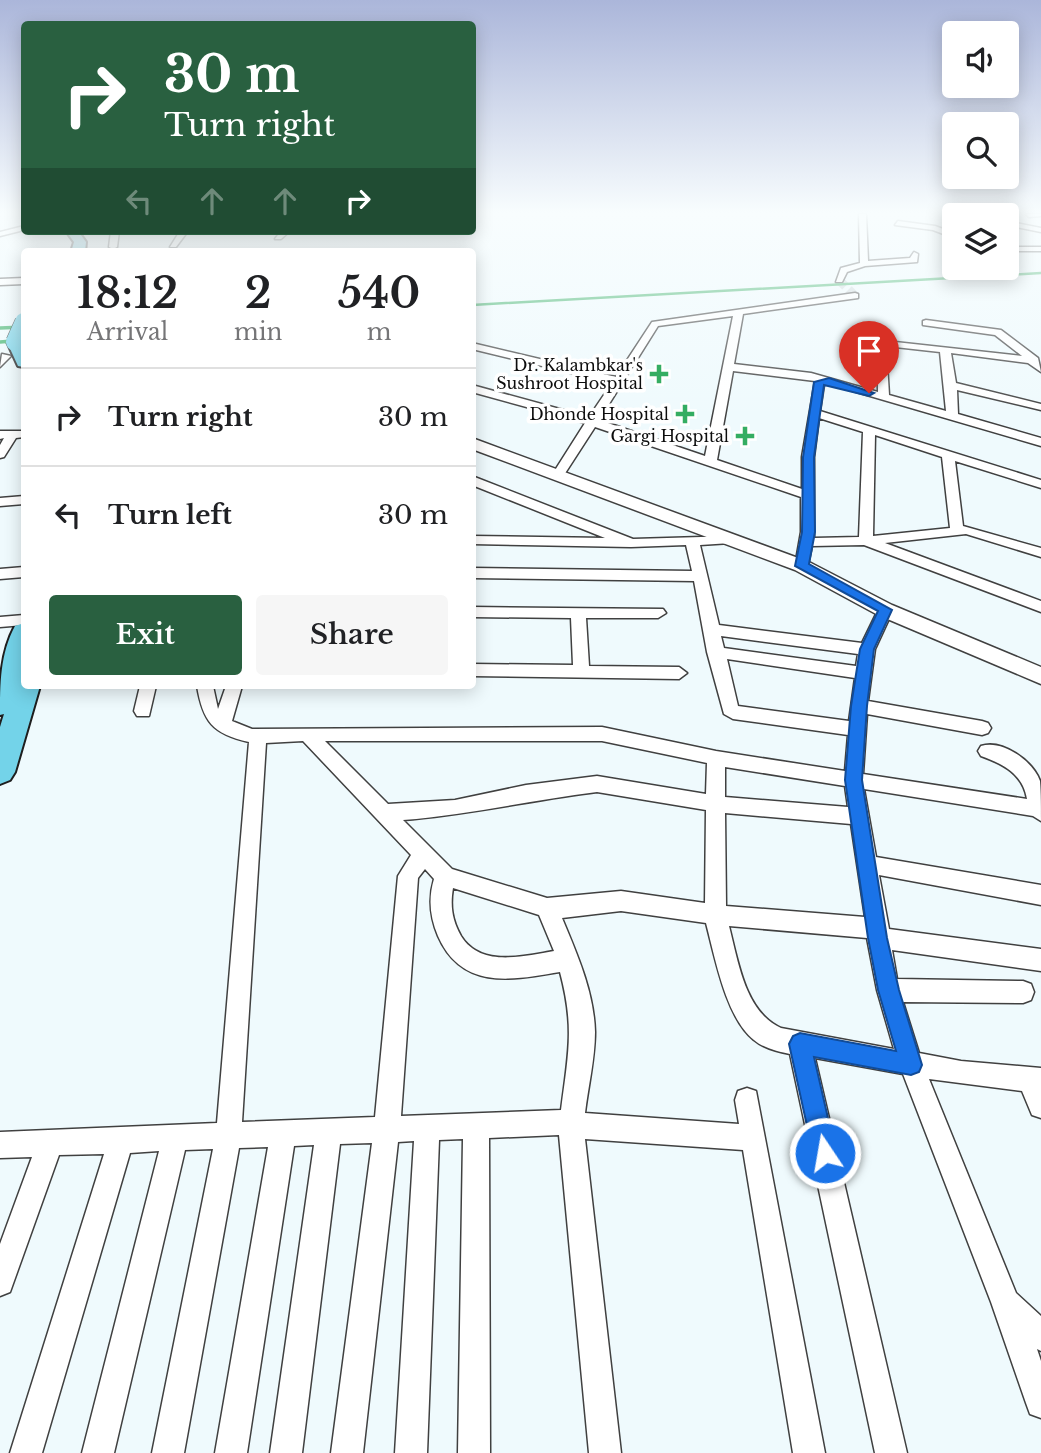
<!DOCTYPE html>
<html lang="en">
<head>
<meta charset="utf-8">
<style>
  :root { --surface:#fff; --page:#f6f6f6; --text:#202124; --muted:#757577; --line:#e0e0e0; --accent:#296040 }
  body { margin:0; font-family:"Libre Baskerville",serif; background:var(--page); color:var(--text); height:100vh; display:flex; flex-direction:column; font-size:26px; white-space:nowrap }
  * { box-sizing:border-box; margin:0 }
  p { font-size:23px; color:var(--muted) }
  .icon { flex:none; width:38px; height:38px; fill:none; stroke:currentColor; stroke-width:2; stroke-linecap:round; stroke-linejoin:round }
  .map { position:relative; flex:1; overflow:hidden }
  .side { position:absolute; left:21px; top:248px; width:455px; height:441px; display:flex; flex-direction:column; background:var(--surface); border-radius:7px; box-shadow:0 4px 18px #0003 }
  .side>* { flex:none }
  .top-card { position:absolute; left:21px; top:21px; width:455px; height:214px; border-radius:7px; box-shadow:0 4px 18px #0003; background:#296040; color:#fff; overflow:hidden }
  .buttons { position:absolute; left:942px; top:21px; display:grid; gap:14px }
  .buttons a { display:grid; place-items:center; width:77px; height:77px; border-radius:7px; background:var(--surface); box-shadow:0 4px 18px #0003; font-size:35px }
  .pin { position:absolute; display:grid; place-items:center; width:60px; height:60px; color:#fff; margin:-72px -30px; border-radius:50% 50% 50% 0; rotate:-45deg; box-shadow:0 0 7px #0007 }
  .pin .icon { rotate:45deg }
  .me { position:absolute; width:77px; margin:-38px; rotate:348deg; stroke-linejoin:round; filter:drop-shadow(0 0 5px #0008) }
  .turn { display:flex; align-items:center; gap:24px; height:147px; padding:0 28px; font-size:32px }
  .turn .icon { width:91px; height:91px; stroke-width:2.5 }
  .turn b { display:block; font-size:49px; line-height:60px }
  .lanes { display:flex; align-items:center; height:66px; padding:0 28px; background:#0003; justify-content:center; gap:35px; direction:ltr }
  .lanes .off { opacity:.35 }
  .eta { display:flex; justify-content:space-evenly; align-items:center; height:119px; text-align:center }
  .eta b { font-size:42px; font-weight:600; line-height:49px }
  .action { display:flex; gap:14px; margin-top:auto; padding:14px 28px }
  .action a { flex:1; height:80px; border-radius:7px; background:var(--accent); color:#fff; font-size:28px; font-weight:600; line-height:80px; text-align:center }
  .action a+a { background:var(--page); color:var(--text) }
  ul { padding:0; list-style:none }
  li { display:flex; align-items:center; gap:21px; height:98px; padding:0 28px; border-top:2px solid var(--line) }
  li div { flex:1 }
  li b { display:block; font-size:26px }
  li em { font-style:normal }
  .map>svg:first-child { display:block }
  .lines { fill:none; stroke-linecap:round; stroke-linejoin:round }
  .minor-tunnel { stroke:#cdd6d9; stroke-width:9; stroke-dasharray:9 4.5; stroke-linecap:butt }
  .minor-casing { stroke:#404040; stroke-width:3 }
  .tertiary-casing { stroke:#404040; stroke-width:3 }
  .primary-casing { stroke:#1e1e1e; stroke-width:4 }
  .minor { fill:#fff; fill-rule:evenodd }
  .tertiary { fill:#fff; fill-rule:evenodd }
  .primary { fill:#73d3e9; fill-rule:evenodd }
  .rail-far1 { stroke:#35ad62; stroke-width:2.5 }
  .rail { stroke:#35ad62; stroke-width:3.5 }
  .primary-bridge-casing { stroke:#1e1e1e; stroke-width:19; stroke-linecap:butt }
  .primary-bridge { stroke:#73d3e9; stroke-width:18 }
  .route { fill:#1a73e8; stroke:#114b97; stroke-width:2 }
  .poi-dot { fill:#35ad62; stroke:#fff; stroke-width:2.5 }
  .labels { text-anchor:middle; dominant-baseline:central; stroke-width:7; stroke-linejoin:round; paint-order:stroke }
  .far-poi-label { font-size:16px; fill:#0d0d0d; stroke:#fff; text-anchor:end }
</style>
</head>
<body>
<div class="map">
<svg width="1041" height="1453" viewBox="0 0 1041 1453">
  <rect width="100%" height="100%" fill="#effafd"/>
  <g class="lines">
    <path class="minor-tunnel" d="M839,280l16,16"/>
    <g class="minor-casing">
      <g id="minor">
        <path d="M859,214h7l2,47 42,-3 4,-6 4,2 -1,8 -52,4 -18,6 -5,10h-6l5,-14 19,-5z"/>
        <path d="M958,214h15l1,1h-15z"/>
        <path d="M1026,214h15v2l-12,1z"/>
        <path d="M898,221l37,5 19,7v5l-21,-8 -38,-5z"/>
        <path d="M1006,221l35,7v4l-35,-7z"/>
        <path d="M24,226v4l-24,6v-4z"/>
        <path d="M111,231h8l-2,16 -4,2 -4,-2z"/>
        <path d="M180,231h8l-12,16h-6z"/>
        <path d="M281,231h9l-9,8h-6z"/>
        <rect x="1006" y="247" width="35" height="4"/>
        <rect x="946" y="252" width="8" height="4"/>
        <path d="M855,293l3,1v4l-115,16 -9,50 77,9 67,19 -1,-52 145,16 -27,-21 -72,-10v-4l3,-1 75,10 37,28 3,14 -13,-9 -77,-10 5,30 85,21v6l-84,-20 1,24 83,24v8l-212,-62 -5,1 -4,26 221,69v8l-86,-27 8,65 78,22v9l-75,-23 -81,9 156,58v11l-177,-67 -52,1 -5,23h-10l-2,-3 6,-34v-35l-206,-70 -33,51h-8l-2,-3 33,-52 -113,-31v-7l117,32 23,-34 -140,-34v-6l144,34 36,-55zM733,316l-28,140 -106,-36 59,-94zM886,346l54,6 6,59 -57,-16zM733,371l82,10 -13,76v32l-85,-29zM819,418l44,14 -4,105 -45,1v-81zM875,435l67,22 8,71 -77,8z"/>
        <path d="M2,354l9,2 -11,11z"/>
        <path d="M0,431h24v6l-8,1 -12,19 -4,1v-13l4,-7 -4,1z"/>
        <path d="M472,476l161,63 103,-3 2,3 -7,4 -31,2 19,80 143,18 18,-37h10l3,4 -18,39 -7,52 114,20 6,2 3,5 -3,5 -6,2 -115,-21 -4,60 164,25c-4,-25 -24,-35 -46,-43l-3,-5 3,-5c21,-7 52,15 59,35 1,11 1,28 1,40l-8,-5 -169,-27 12,68 165,28v20l-162,-30 10,54 152,20v22l-149,-21 5,29 126,2 8,3 3,8 -3,8 -8,3 -120,-1 16,51 42,8 80,7v50l-9,-3 -10,-24 -93,-12 87,214 25,23v35l-4,-2 4,12v57l-11,-4 -4,-11 -35,-101 -88,-228 -88,-16 92,395h-32l-85,-399c-11,-2 -27,-6 -36,-14 -28,-22 -39,-83 -48,-117l-85,-12 -59,7c15,36 32,74 33,114 0,27 -7,55 -10,81l154,11 -4,-24 3,-9 9,-3 9,3 69,362h-32l-50,-303 -158,-11 36,314h-32l-30,-318 -70,3 1,315h-32l5,-314 -24,1 -12,313h-32l19,-312 -16,1 -35,311h-32l41,-310 -32,1 -38,309h-32l44,-308 -20,1 -47,307h-32l53,-306 -29,1 -55,305h-32l61,-304 -28,1 -71,303h-32l77,-302 -29,2 -88,300h-32l94,-299 -45,1 -49,137 -10,4v-52l32,-87 -32,1v-26l217,-9 32,-381c-37,-8 -46,-21 -52,-56h16l5,23 8,-23h16l-10,35 20,8 350,-2 114,24 129,20 3,-36 -115,-16 -9,-5 -17,-62 -13,-71 -222,-3v-10l220,3 -6,-26 -55,2 -159,-3v-8l133,2 -133,-53zM721,636l137,18 -2,12 -132,-18zM727,659l128,19 -6,43 -111,-15zM303,741l108,114 -13,21 -23,241 -133,5 24,-379zM325,741h277l105,22 -1,31 -109,-18 -71,9 -71,15 -67,4zM725,767l120,19 3,21 -123,-10zM597,792l109,18 -1,93 -84,-12 -74,7 -95,-29 -49,-49c65,-5 129,-20 194,-28zM725,813l126,11 14,93 -139,-11zM425,869l9,10c-6,20 -4,38 4,57 24,55 75,44 122,36 15,56 8,83 1,138l-160,6 17,-238zM453,888l86,27 15,36c-31,5 -73,17 -93,-15 -9,-16 -11,-30 -8,-48zM729,926l138,12 10,52 17,59 -113,-21c-36,-16 -43,-67 -52,-102z"/>
        <path d="M24,496v8l-24,2v-8z"/>
        <path d="M24,567v10l-24,2v-10z"/>
        <path d="M472,607l191,2 3,4 -8,5h-72l3,48 90,1 8,6 -8,6 -207,-3v-12l101,1 -2,-47 -99,-1z"/>
        <path d="M24,615v10l-24,2v-10z"/>
        <path d="M140,686h16l-7,30h-12l-3,-5z"/>
      </g>
    </g>
    <g class="tertiary-casing">
      <g id="tertiary">
        <path d="M24,278v6l-24,1v-6z"/>
        <path d="M472,438l337,124 83,43 149,62v17l-163,-69 -83,-45 -323,-121z"/>
      </g>
    </g>
    <g class="primary-casing">
      <g id="primary">
        <path d="M66,231h12l8,11 -1,10h-14l3,-10z"/>
        <path d="M15,337l6,2 3,6v22l-6,-1 -11,-24z"/>
        <path d="M24,623l-2,55 2,-1v9h16l-25,86 -5,8 -10,4v-57l4,-13 -4,1c0,-31 0,-61 15,-89z"/>
      </g>
    </g>
    <use href="#minor" class="minor"/>
    <use href="#tertiary" class="tertiary"/>
    <use href="#primary" class="primary"/>
    <path class="rail-far1" d="M472,305l569,-32"/>
    <g class="rail">
      <path d="M0,328l24,-1"/>
      <path d="M0,342l24,-2"/>
    </g>
    <g class="primary-bridge-casing">
      <path id="primary-bridge" d="M15,342l9,-20"/>
    </g>
    <use href="#primary-bridge" class="primary-bridge"/>
  </g>
  <linearGradient id="sky" x2="0" y2="1"><stop stop-color="#abb6da"/><stop offset="0.51" stop-color="#f8fdfe"/><stop offset="1" stop-color="#f8fdfe" stop-opacity="0"/></linearGradient>
  <rect width="1041" height="417" fill="url(#sky)"/>
  <path class="route" d="M829,378l45,15 -5,3 -45,-11 -10,72 1,75 -6,32 83,46 -18,39 -7,57 -5,74 25,158 12,52 23,75 -3,7 -8,3 -97,-18 22,96 -3,8 -8,3 -9,-3 -3,-8 -24,-109 4,-8 7,-3 96,18 -18,-61 -10,-52 -23,-158 6,-74 9,-57 18,-38 -83,-45 7,-34 1,-75 11,-75z"/>
  <g class="poi-dot">
    <path d="M655.5 363.5h7v7h7v7h-7v7h-7v-7h-7v-7h7z"/>
    <path d="M681.5 403.5h7v7h7v7h-7v7h-7v-7h-7v-7h7z"/>
    <path d="M741.5 425.5h7v7h7v7h-7v7h-7v-7h-7v-7h7z"/>
  </g>
  <g class="labels">
    <g class="far-poi-label">
      <text x="643" y="365">Dr. Kalambkar's<tspan x="643" dy="18">Sushroot Hospital</tspan></text>
      <text x="669" y="414">Dhonde Hospital</text>
      <text x="729" y="436">Gargi Hospital</text>
    </g>
  </g>
</svg>
<div class="buttons">
<a><svg class="icon" aria-label="sound" viewBox="0 0 24 24"><path d="M4 9h4l5-4v14l-5-4H4zM17 9q2 3 0 6"/></svg></a>
<a><svg class="icon" aria-label="search" viewBox="0 0 24 24"><circle cx="10" cy="10" r="6"/><path d="M15 15l6 6"/></svg></a>
<a><svg class="icon" aria-label="layers" viewBox="0 0 24 24"><path d="M12 4l9 5-9 5-9-5zM3 14l9 5 9-5"/></svg></a>
</div>
<div class="pin" style="left:869px;top:393px;background:#d93025"><svg class="icon" aria-label="arrive" viewBox="0 0 24 24"><path d="M6 21V4h12l-3 4 3 4H6"/></svg></div>
<svg class="me" style="left:825px;top:1153px" viewBox="-20 -20 40 40"><circle r="17" fill="#1a73e8" stroke="#fff" stroke-width="3"/><path d="M0-11L8 9 0 5-8 9z" fill="#fff"/></svg>
<div class="top-card">
<div class="turn"><svg class="icon" aria-label="right" viewBox="0 0 24 24"><path d="M7 20v-9h11M14 6l5 5-5 5"/></svg><div><b>30 m</b>Turn right</div></div>
<div class="lanes"><svg class="icon off" aria-label="left" viewBox="0 0 24 24"><path d="M17 20v-9H6M10 6l-5 5 5 5"/></svg><svg class="icon off" aria-label="ahead" viewBox="0 0 24 24"><path d="M12 20V5M6 11l6-6 6 6"/></svg><svg class="icon off" aria-label="ahead" viewBox="0 0 24 24"><path d="M12 20V5M6 11l6-6 6 6"/></svg><svg class="icon" aria-label="right" viewBox="0 0 24 24"><path d="M7 20v-9h11M14 6l5 5-5 5"/></svg></div>
</div>
<section class="side">
<div class="eta">
<div><b>18:12</b><p>Arrival</p></div>
<div><b>2</b><p>min</p></div>
<div><b>540</b><p>m</p></div>
</div>
<ul>
<li><svg class="icon" aria-label="right" viewBox="0 0 24 24"><path d="M7 20v-9h11M14 6l5 5-5 5"/></svg><div><b>Turn right</b></div><em>30 m</em></li>
<li><svg class="icon" aria-label="left" viewBox="0 0 24 24"><path d="M17 20v-9H6M10 6l-5 5 5 5"/></svg><div><b>Turn left</b></div><em>30 m</em></li>
</ul>
<div class="action"><a>Exit</a><a>Share</a></div>
</section>
</div>
</body>
</html>
